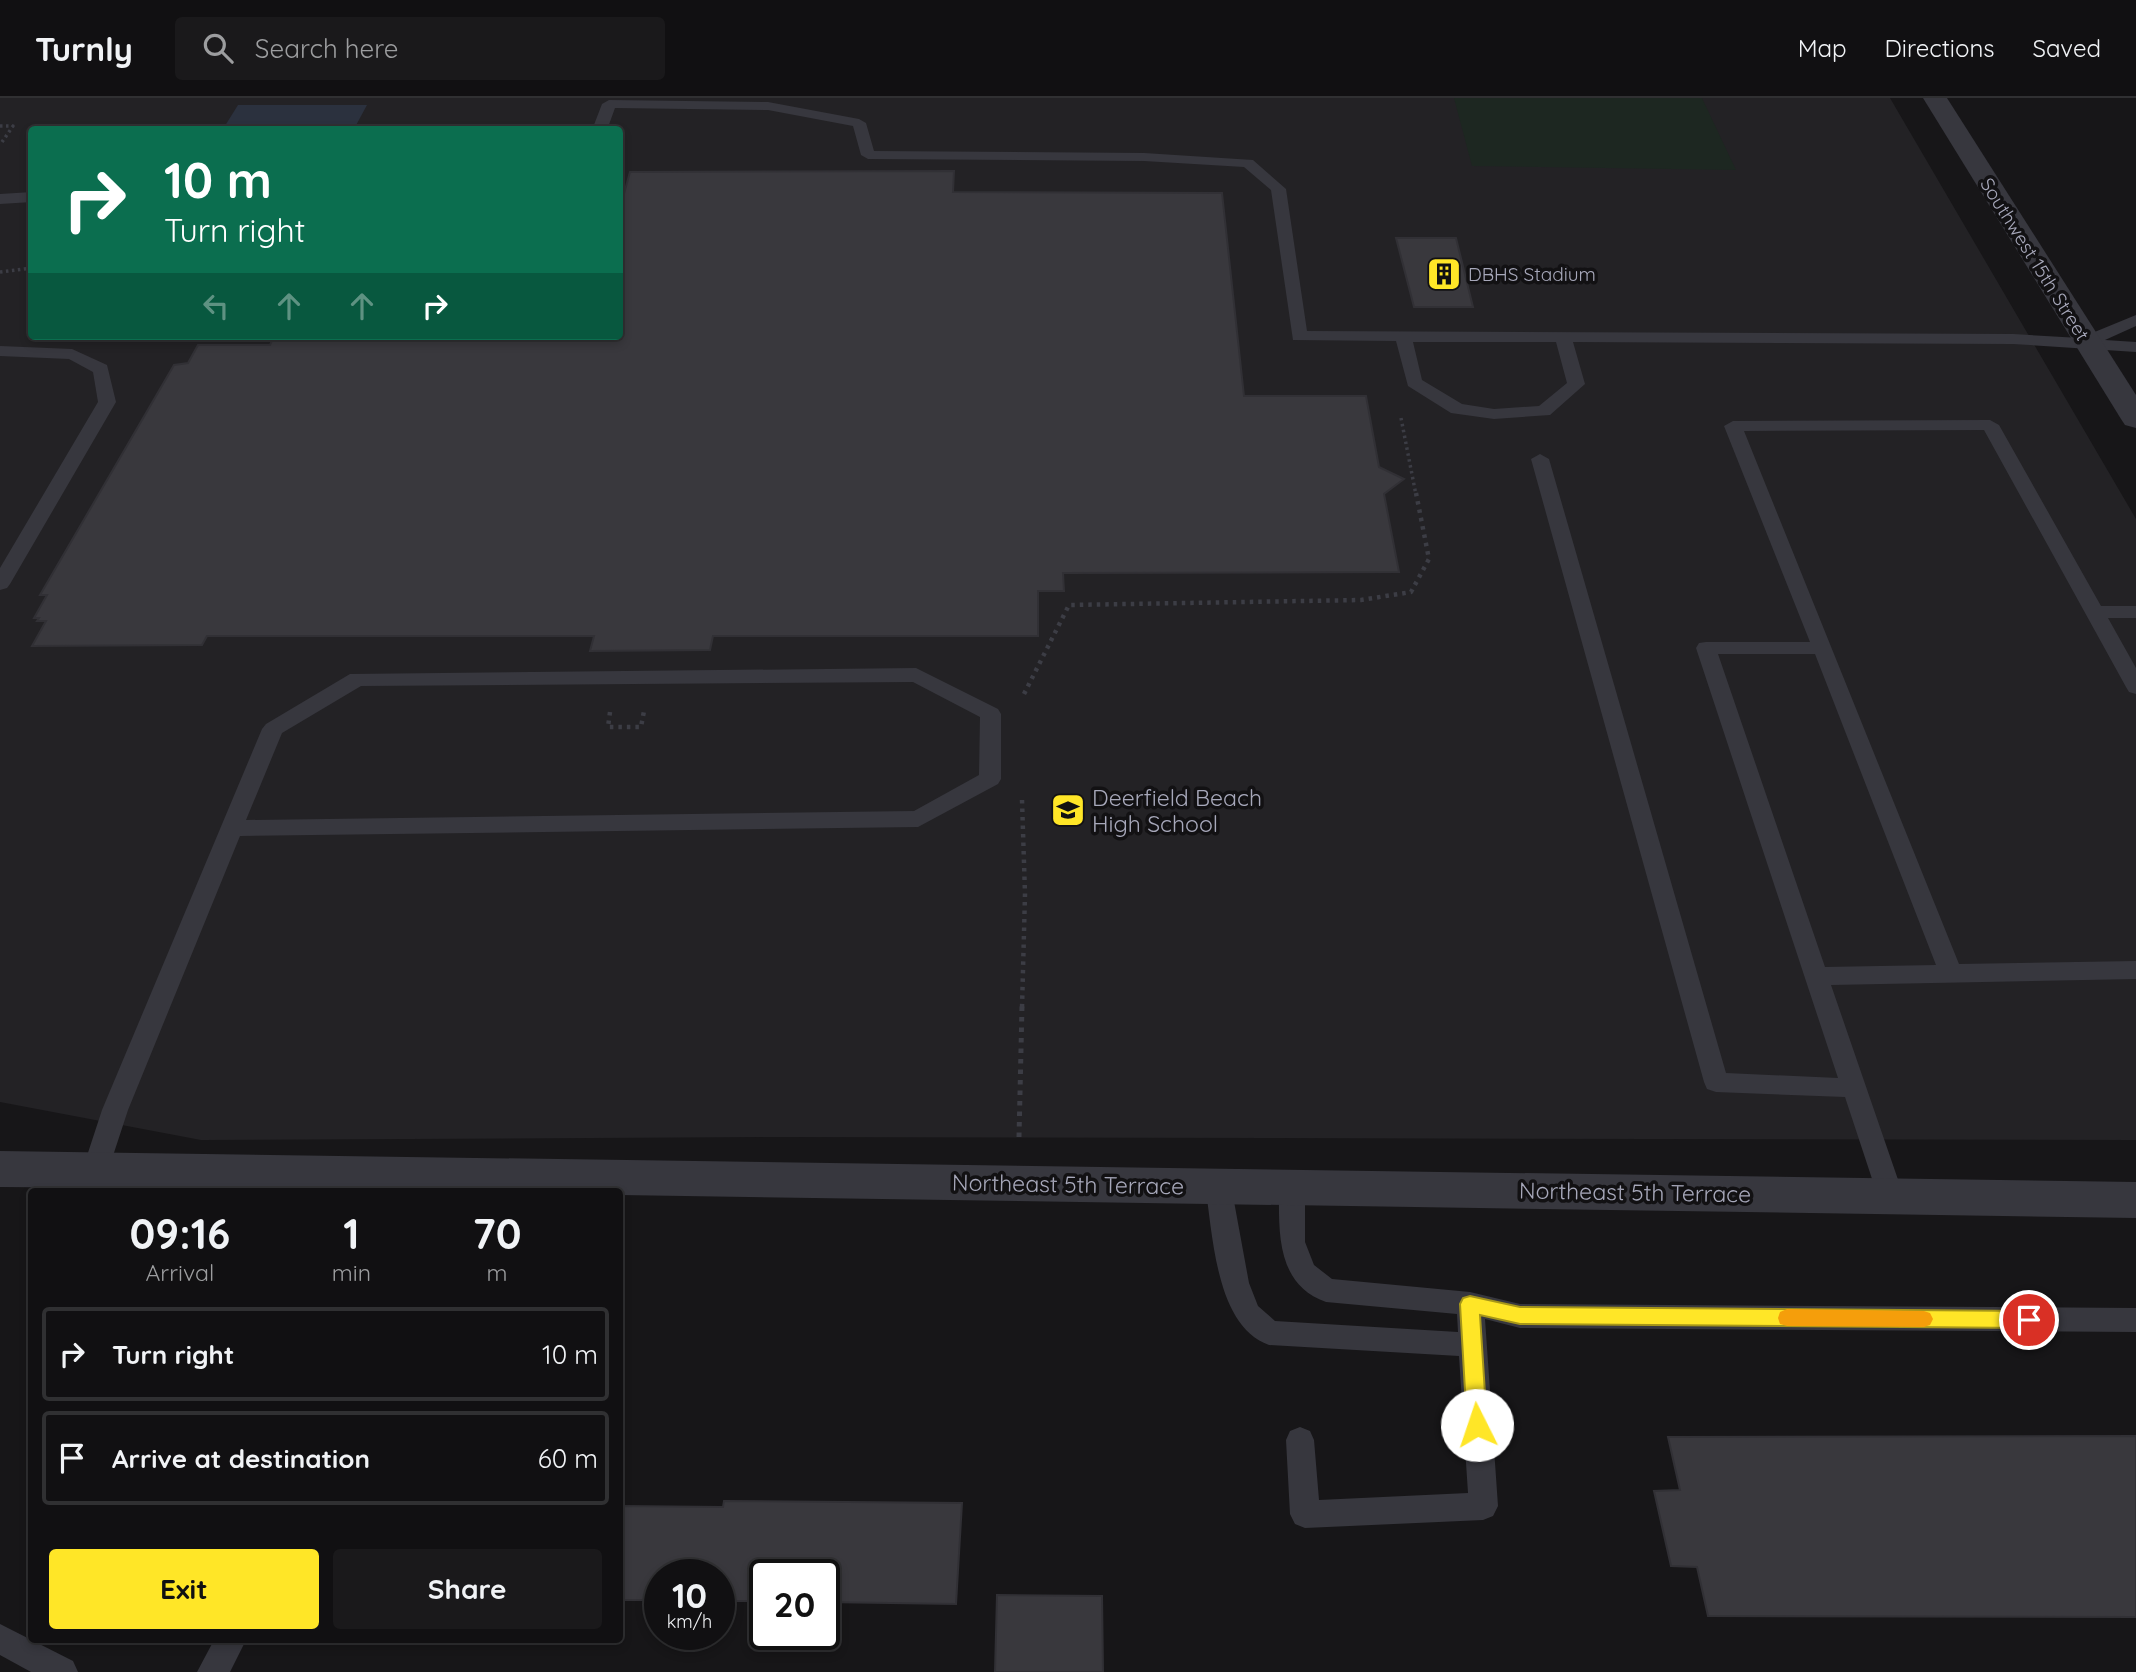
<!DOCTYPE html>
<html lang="en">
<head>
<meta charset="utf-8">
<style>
  :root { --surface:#111012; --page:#1a191b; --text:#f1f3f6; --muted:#9c9d9f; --line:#303032; --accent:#ffe627 }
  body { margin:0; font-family:Quicksand,sans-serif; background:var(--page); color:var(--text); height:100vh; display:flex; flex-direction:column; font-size:26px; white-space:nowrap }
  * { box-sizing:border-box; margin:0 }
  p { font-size:23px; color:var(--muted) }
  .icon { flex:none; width:38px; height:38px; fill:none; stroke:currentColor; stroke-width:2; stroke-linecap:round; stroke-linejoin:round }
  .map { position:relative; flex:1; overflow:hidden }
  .drawer { position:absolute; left:28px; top:1090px; width:595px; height:455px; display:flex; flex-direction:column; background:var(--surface); border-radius:7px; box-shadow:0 4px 10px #0003,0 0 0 2px var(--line) }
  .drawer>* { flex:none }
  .top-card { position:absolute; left:28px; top:28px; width:595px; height:214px; border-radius:7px; box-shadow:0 4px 10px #0003,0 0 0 2px var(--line); background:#0b6e4f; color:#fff; overflow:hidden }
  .speed { position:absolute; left:644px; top:1461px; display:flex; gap:14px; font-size:35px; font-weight:700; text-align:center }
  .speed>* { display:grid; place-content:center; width:91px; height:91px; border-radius:50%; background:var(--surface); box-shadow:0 4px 10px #0003,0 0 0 2px var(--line); line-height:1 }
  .speed small { font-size:18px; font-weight:400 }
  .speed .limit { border:4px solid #111; border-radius:10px; background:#fff; color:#111 }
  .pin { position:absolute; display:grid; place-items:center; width:60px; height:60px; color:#fff; margin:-30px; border:4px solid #fff; border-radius:50%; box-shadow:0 2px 7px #0007 }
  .me { position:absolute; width:77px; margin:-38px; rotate:356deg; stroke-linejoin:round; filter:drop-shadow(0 0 5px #0008) }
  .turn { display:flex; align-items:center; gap:24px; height:147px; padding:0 21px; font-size:32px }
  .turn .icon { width:91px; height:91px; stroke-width:2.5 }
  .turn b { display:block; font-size:49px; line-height:60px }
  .lanes { display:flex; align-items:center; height:66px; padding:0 21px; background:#0003; justify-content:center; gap:35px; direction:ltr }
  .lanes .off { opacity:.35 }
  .eta { display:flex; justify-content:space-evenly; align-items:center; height:119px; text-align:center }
  .eta b { font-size:42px; font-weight:700; line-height:49px }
  .action { display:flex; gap:14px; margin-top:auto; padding:14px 21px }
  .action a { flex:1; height:80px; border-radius:7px; background:var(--accent); color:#111; font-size:28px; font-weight:700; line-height:80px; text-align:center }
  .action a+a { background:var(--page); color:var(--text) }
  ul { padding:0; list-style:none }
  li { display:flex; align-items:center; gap:21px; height:94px; margin:0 14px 10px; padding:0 7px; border:4px solid var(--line); border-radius:7px }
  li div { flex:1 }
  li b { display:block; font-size:26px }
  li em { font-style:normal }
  header { display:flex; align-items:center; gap:42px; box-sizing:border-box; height:98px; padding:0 35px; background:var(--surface); border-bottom:2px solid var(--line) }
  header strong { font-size:33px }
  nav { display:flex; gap:38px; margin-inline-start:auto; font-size:24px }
  .search { width:490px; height:63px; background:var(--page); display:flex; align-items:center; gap:18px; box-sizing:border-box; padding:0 24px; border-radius:7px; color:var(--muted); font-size:26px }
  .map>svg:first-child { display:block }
  .built { fill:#232225; fill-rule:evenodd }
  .green { fill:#1d2721 }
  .water { fill:#2b313e }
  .building { fill:#39383d; stroke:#313035; stroke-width:2 }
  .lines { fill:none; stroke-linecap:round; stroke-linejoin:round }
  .path-far2 { stroke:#3c3d45; stroke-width:3.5; stroke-dasharray:2.5 3.5; stroke-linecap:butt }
  .path-far1 { stroke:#3c3d45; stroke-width:4.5; stroke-dasharray:3.5 5; stroke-linecap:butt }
  .path { stroke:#3c3d45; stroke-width:5; stroke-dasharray:4.5 6; stroke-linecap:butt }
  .service { fill:#37373e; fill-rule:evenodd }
  .minor { fill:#37373e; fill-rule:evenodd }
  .tertiary { fill:#37373e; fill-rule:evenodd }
  .route { fill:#ffe627; stroke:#a69619; stroke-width:2 }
  .slow { fill:#f59e0b }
  .labels { text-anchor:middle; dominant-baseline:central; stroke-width:7; stroke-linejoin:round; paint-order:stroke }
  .far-street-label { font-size:19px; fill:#a7a8ba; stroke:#121113 }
  .far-poi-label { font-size:19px; fill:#a7a8ba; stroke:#121113; text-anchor:start }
  .poi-label { font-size:23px; fill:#a7a8ba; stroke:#121113; text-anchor:start }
  .street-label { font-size:23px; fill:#a7a8ba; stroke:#121113 }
</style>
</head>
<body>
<header>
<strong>Turnly</strong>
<div class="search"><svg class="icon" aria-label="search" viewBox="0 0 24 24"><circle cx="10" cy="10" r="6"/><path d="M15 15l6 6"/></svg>Search here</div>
<nav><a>Map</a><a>Directions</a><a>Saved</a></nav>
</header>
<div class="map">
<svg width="2136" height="1574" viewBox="0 0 2136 1574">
  <rect width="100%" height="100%" fill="#171618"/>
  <path class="built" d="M0,0h1890l246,421v621l-1356,-3 -579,3 -201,-38zM32,32h588v206h-588z"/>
  <path class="green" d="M1454,0h248l34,72 -264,-4z"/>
  <path class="water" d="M238,7h129l-13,24h-131z"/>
  <g class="building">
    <path d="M954,73l-1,21 269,1 22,203h122l13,71 25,12 -20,15 15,78 -336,1 1,18h-26v45h-325l-3,14 -120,1 4,-15h-387l-5,9 -170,1 14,-25h-9l2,-3h-5l13,-23h-7l134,-230 14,-2 10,-18h72l4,-9h346v-128l10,-36z"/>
    <path d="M1396,140h60l17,69h-59z"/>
    <path d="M2136,1338v181l-428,-1 -11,-49 -26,-1 -17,-75 26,-1 -12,-53z"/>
    <path d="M724,1403l238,2 -6,101 -132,-2v-27h-59v26h-46v-26h-59v25h-40v-94l103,1z"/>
    <path d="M997,1497l105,1 1,76h-108z"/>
  </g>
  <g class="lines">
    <g class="path-far2">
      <path d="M0,28h13l-13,19"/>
      <path d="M0,174l32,-4"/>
      <path d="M1401,320l15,77"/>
    </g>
    <g class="path-far1">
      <path d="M1024,596l45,-89 292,-5 50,-8 18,-33 -13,-66"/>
      <path d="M610,614l-2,15h33l3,-16"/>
      <path d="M1022,702l3,94 -3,114"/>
    </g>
    <path class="path" d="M1019,1039l3,-131"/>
    <g class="service">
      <path d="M609,2l159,2 91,17 7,4 8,28 270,2 109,7 33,29 21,142 706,3 67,4 56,-23v11l-31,14 31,2v10l-123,-8 -440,-2 12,42 -35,31 -56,4 -43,-6 -43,-27 -12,-45 -103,-1 -22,-150 -27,-23 -100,-6 -276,-2 -7,-4 -8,-29 -85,-16 -153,-2 -8,22h-15l10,-26zM1413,244h143l11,41 -28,23 -45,3 -32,-5 -40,-24z"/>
      <path d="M32,94v10l-32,2v-10z"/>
      <path d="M0,248l72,3 35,16 9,37 -106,182 -3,4 -7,2v-22l98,-166 -5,-30 -24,-13 -69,-3z"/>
      <path d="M1990,322l9,5 102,181h35v12h-28l28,50v26l-7,-2 -3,-5 -142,-257 -240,1 215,533 177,-3v18l-305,6 73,212 -4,8 -9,3 -9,-3 -4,-8 -33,-100 -129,-5 -9,-3 -3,-7 -173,-623 9,-5 9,5 177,614 112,5 -142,-430 3,-5 7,-1h104l-86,-216 9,-5zM1718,556h97l121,311 -111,2z"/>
      <path d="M916,570l82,41 3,5v65l-3,5 -80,43 -678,9 -112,274 -20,61 -4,7 -9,4 -9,-4 -4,-7 20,-61 160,-381 4,-5 84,-50zM913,584l67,35 -1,58 -65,36 -668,9 36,-87 79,-47z"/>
      <path d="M1218,1076l9,3 4,8 18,98 9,23 17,15 183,11 -1,-18 -131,-12c-51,-18 -47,-72 -47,-116l4,-8 9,-3 9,3 4,8v56l9,23 18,14 138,13 50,12 616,4v24l-616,-4 -35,-9 13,187 -5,10 -10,4 -178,8 -10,-4 -5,-10 -4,-74 4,-9 10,-4 10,4 4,9 5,60 149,-7 -9,-137 -190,-11c-54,-19 -56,-112 -64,-160l4,-8z"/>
      <path d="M0,1526l73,37 5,11h-47l-31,-17z"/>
      <path d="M214,1542h32l-16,32h-33z"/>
    </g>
    <path class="minor" d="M0,1053l2136,31v36l-1516,-23v-3l-620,-5z"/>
    <path class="tertiary" d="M1923,0h24l189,297v33l-11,-3 -4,-6z"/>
  </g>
  <path class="route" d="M1470,1198l50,11 509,4 7,3 2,6 -2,6 -7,2 -509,-4 -40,-9 7,110 -3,7 -7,2 -7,-2 -3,-7 -7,-121 3,-6z"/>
  <path class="slow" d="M1787,1211l137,2 6,2 3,6 -3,6 -6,2 -137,-1 -7,-2 -2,-6 2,-6z"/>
  <defs>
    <g id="building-square" transform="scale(1.75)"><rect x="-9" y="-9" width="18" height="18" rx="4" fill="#ffe627" stroke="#121113"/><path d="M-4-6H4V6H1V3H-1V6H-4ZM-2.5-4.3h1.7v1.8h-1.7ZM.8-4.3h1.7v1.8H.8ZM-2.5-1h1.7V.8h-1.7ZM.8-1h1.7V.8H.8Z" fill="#111"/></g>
    <g id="school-square" transform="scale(1.75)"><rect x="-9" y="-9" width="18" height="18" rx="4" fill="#ffe627" stroke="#121113"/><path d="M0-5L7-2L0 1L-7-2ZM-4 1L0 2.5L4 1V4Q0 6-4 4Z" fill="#111"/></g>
  </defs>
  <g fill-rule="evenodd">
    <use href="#building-square" x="1444" y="176"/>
    <use href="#school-square" x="1068" y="712"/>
  </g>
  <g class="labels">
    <g class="far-street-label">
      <text transform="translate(2035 161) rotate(58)">Southwest 15th Street</text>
    </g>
    <g class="far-poi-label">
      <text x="1468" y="176">DBHS Stadium</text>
    </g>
    <g class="poi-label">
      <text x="1092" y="699">Deerfield Beach<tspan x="1092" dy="26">High School</tspan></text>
    </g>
    <g class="street-label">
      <text transform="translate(1068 1086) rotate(1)">Northeast 5th Terrace</text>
      <text transform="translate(1635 1094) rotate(1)">Northeast 5th Terrace</text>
    </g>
  </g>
</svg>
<div class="speed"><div>10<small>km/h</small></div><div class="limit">20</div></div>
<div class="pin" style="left:2029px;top:1222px;background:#d93025"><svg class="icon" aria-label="arrive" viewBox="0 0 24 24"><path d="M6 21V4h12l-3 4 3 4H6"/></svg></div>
<svg class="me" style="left:1477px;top:1327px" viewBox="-20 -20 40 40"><circle r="19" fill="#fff"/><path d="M0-13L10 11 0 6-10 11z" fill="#ffe627"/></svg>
<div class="top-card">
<div class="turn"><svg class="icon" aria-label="right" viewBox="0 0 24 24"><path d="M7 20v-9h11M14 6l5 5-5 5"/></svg><div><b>10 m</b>Turn right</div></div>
<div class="lanes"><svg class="icon off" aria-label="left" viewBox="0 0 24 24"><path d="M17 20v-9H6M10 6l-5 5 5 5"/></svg><svg class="icon off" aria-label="ahead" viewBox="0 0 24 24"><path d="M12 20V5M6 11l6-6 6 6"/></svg><svg class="icon off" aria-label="ahead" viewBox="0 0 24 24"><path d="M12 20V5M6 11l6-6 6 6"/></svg><svg class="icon" aria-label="right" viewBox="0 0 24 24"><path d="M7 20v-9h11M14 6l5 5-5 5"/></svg></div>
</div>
<section class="drawer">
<div class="eta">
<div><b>09:16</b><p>Arrival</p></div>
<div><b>1</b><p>min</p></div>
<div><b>70</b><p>m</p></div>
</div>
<ul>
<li><svg class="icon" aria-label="right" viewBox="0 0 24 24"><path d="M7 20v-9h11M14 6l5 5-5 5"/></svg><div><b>Turn right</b></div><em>10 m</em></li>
<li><svg class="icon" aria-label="arrive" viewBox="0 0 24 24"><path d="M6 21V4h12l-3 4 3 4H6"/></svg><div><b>Arrive at destination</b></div><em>60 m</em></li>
</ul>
<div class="action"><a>Exit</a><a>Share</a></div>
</section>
</div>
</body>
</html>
